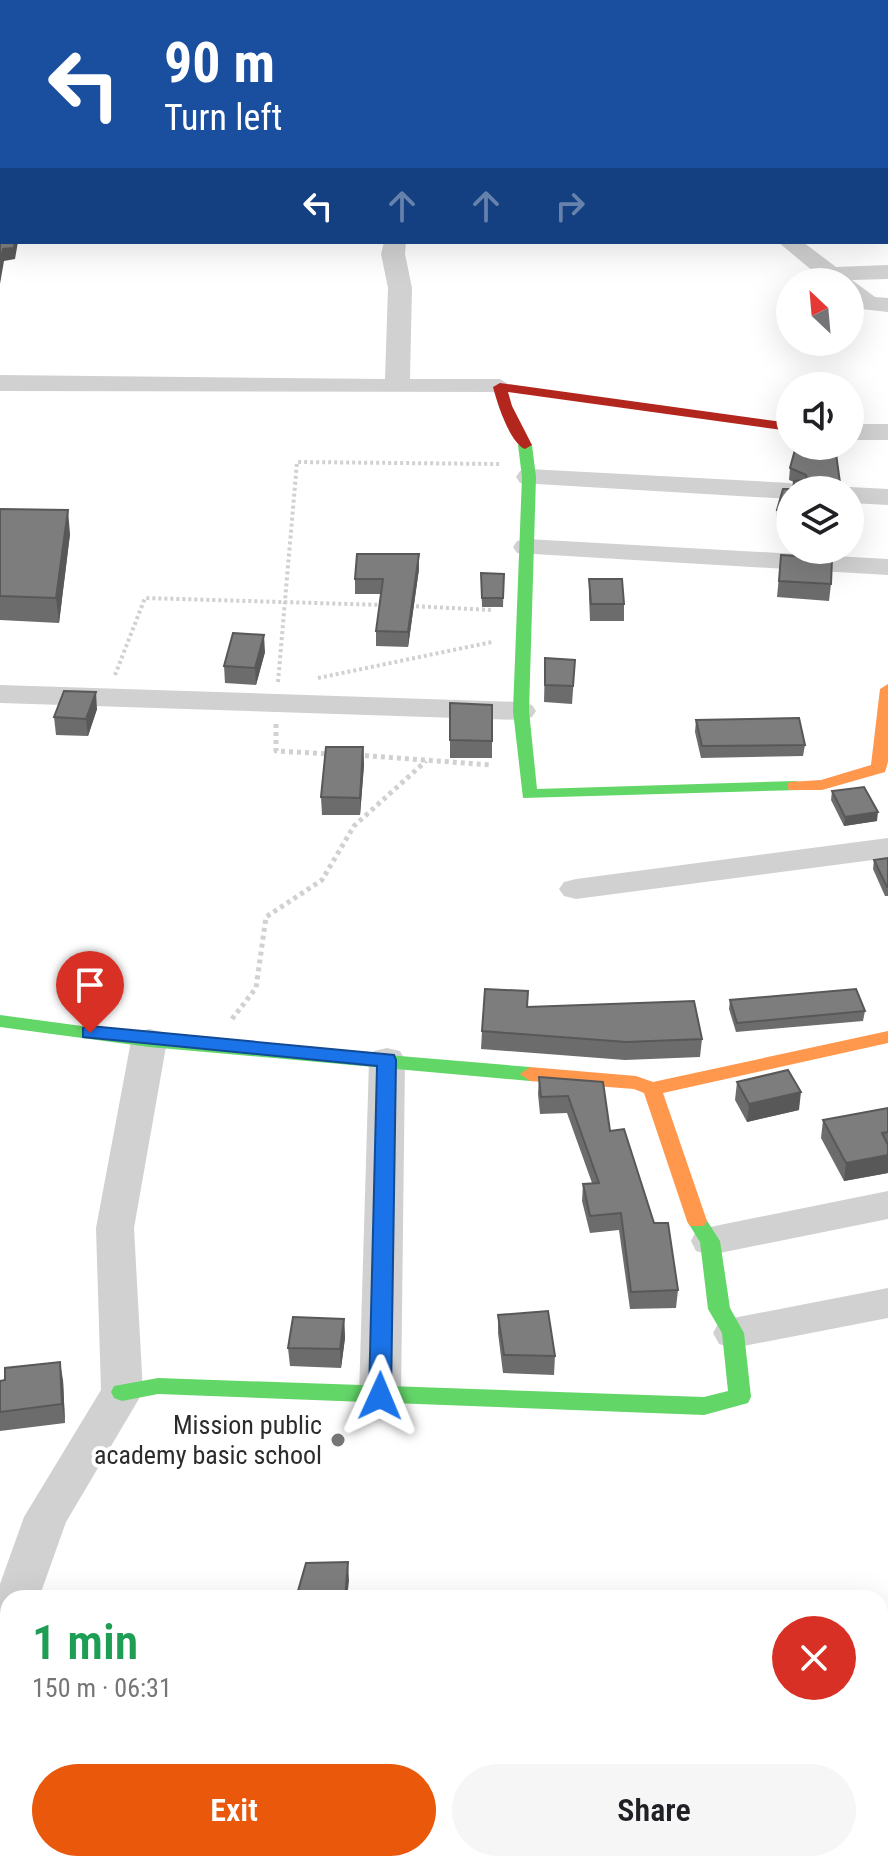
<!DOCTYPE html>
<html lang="en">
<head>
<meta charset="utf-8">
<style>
  :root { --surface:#fff; --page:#f6f6f6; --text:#202124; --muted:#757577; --accent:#ea580c }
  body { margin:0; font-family:"Roboto Condensed",sans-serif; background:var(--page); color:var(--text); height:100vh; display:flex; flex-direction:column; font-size:30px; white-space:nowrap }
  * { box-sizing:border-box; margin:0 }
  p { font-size:26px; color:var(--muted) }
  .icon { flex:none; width:44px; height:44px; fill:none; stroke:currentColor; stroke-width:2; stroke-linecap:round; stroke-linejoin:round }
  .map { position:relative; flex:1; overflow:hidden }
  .drawer { position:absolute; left:0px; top:1590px; width:888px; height:282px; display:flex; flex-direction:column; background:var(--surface); border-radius:24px 24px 0 0; box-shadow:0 8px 32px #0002 }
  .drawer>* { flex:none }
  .banner { position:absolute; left:0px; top:0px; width:888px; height:244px; box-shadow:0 8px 32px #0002; background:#1a4fa0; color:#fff; overflow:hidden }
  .needle { width:52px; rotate:334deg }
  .fabs { position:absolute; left:776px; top:268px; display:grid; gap:16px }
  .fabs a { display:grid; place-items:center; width:88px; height:88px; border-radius:50%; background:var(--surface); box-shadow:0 8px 32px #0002; font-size:40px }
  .pin { position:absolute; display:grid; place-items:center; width:68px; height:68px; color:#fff; margin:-82px -34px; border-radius:50% 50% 50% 0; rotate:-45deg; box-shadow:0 0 8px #0007 }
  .pin .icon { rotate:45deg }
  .me { position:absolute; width:88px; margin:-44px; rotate:1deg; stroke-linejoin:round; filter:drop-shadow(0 0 6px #0008) }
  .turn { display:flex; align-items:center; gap:28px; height:168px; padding:0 32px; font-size:36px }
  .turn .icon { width:104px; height:104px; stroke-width:2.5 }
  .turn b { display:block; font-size:56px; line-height:68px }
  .lanes { display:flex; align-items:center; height:76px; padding:0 32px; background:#0003; justify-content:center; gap:40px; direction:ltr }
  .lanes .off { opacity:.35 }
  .round { display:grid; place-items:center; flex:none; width:84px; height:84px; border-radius:42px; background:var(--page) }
  .summary { display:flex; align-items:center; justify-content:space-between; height:136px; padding:0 32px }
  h1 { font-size:48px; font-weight:600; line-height:60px; color:#1e9e55 }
  .cta { display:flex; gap:16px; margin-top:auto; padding:16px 32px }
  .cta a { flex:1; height:92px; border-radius:48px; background:var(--accent); color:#fff; font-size:32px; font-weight:600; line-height:92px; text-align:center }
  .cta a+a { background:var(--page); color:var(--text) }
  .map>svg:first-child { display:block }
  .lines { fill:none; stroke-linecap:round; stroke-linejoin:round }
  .path-far1 { stroke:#d1d1d1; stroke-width:4; stroke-dasharray:3 3; stroke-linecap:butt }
  .path { stroke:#d1d1d1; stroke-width:5; stroke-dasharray:4 4; stroke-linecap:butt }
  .street { fill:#d1d1d1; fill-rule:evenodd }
  .fast { fill:#63d668; fill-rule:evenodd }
  .slow { fill:#ff974d; fill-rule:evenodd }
  .jam { fill:#b3261e; fill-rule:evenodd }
  .wall { fill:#6c6c6c }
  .shaded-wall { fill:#585858 }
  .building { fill:#7d7d7d; stroke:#585858; stroke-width:2 }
  .route { fill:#1a73e8; stroke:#114b97; stroke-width:2 }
  .poi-dot { fill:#767676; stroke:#fff; stroke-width:3 }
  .labels { text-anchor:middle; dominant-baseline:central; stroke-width:8; stroke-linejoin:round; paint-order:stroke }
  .near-poi-label { font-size:26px; fill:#2c2c2c; stroke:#fff; text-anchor:end }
</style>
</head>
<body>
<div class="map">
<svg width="888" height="1871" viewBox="0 0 888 1871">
  <rect width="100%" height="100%" fill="#fff"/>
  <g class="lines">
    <g class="path-far1">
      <path d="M410,606l82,4"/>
      <path d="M115,675l30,-77 239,7"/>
      <path d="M318,678l174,-36"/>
      <path d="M278,682l19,-220 202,2"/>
    </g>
    <g class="path">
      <path d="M276,724v27l55,3"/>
      <path d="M357,755l134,10"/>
      <path d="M232,1019l24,-31 10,-71 56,-37 32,-54 72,-65"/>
    </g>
    <g class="street">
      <rect x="0" y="40" width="2" height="12"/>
      <path d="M886,89h2l-2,13z"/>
      <rect x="0" y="148" width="2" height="12"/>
      <path d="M886,173l2,1v14l-2,-1z"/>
      <path d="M384,242h22l-1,12 7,34 -2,91h90l13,8 -4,5 -509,-1v-16l385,4 3,-91 -7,-34z"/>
      <path d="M778,242h25l33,25 52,-2v14l-36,1 23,17 13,1v14l-27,-3 -11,-8v-19h-24z"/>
      <rect x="850" y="424" width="38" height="16"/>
      <path d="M529,469l261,14 13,7h-13v9l-270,-16 -4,-6 4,-6z"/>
      <path d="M850,487l38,2v16l-38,-2v-13h-10z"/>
      <path d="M527,539l361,20v16l-371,-22 -4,-6 4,-6z"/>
      <path d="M0,685l521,17 11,3 4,6 -4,6 -11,3 -521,-17z"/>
      <path d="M888,838v20l-312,41 -12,-3 -5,-7 5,-7 12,-3z"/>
      <path d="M149,1029l13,3 5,9 -33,187 9,164 -77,130 -27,76h-31v64l-8,2v-80l24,-67 77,-127 -5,-162 35,-187 5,-9z"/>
      <path d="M387,1048l13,3 5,9 -4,336 -6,11 -15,5 -15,-5 -6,-11 10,-336 5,-9z"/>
      <path d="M888,1191v28l-178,36 -14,-4 -5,-10 5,-10 14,-4z"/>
      <path d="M888,1288v30l-155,30 -14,-4 -6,-11 6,-11 14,-4z"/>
      <rect x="0" y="1795" width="8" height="44"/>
    </g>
    <g class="fast">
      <path d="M525,441l7,4 4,32 -7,234 8,78 258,-8 6,1 2,4 -2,4 -278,8 -10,-87 9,-234 -4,-32z"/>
      <path d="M0,1015l149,20 381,32 10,7 -10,7 -381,-34 -149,-20z"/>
      <path d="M697,1214l7,2 16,25 10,67 14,25 7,64 -3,6 -44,12 -546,-21 -36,7 -8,-3 -3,-6 3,-6 44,-8 546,19 24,-6 -6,-58 -14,-24 -8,-67 -13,-21 3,-5z"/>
    </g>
    <g class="slow">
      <path d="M888,684v78l-3,10 -63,18h-33l-2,-4 2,-4 32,-2 50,-15 9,-76z"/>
      <path d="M888,1031v12l-225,50 44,128 -3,5h-14l-3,-5 -43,-128 -10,-4 -104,-8 -10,-7 10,-7 106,9 17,6z"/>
    </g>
    <path class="jam" d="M500,383l290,40v8l-282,-39 4,14 20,39 -7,4c-15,-6 -28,-46 -32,-62z"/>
  </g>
  <g class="wall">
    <path d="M48,0h29l-1,2z"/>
    <path d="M796,446h39l6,44h-51v32h-14l1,-12 6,-21h10l1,-7 -5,-2 1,-12z"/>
    <path d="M0,509l70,25 -11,89 -59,-3z"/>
    <path d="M419,554v15l-11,78 -32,-1v-15l5,-37h-26v-15z"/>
    <path d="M781,555l50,29 -2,17 -52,-4z"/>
    <path d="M481,574h23l-1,33h-21z"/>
    <path d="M589,579l35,25v17h-34l-1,-25z"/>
    <path d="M265,652l-9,33 -31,-2 -1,-17z"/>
    <path d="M545,658l29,19 -2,27 -28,-2z"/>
    <path d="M450,703l42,2v53h-42z"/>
    <path d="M97,709l-9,27 -32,-1 -2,-18z"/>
    <path d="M696,720l109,25 -2,11 -102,2 -6,-26z"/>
    <path d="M363,747l1,18 -4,50h-38l-1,-18z"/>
    <path d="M832,791l45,30 -33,5 -13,-26z"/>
    <path d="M888,858v38h-3l-12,-27 1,-9z"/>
    <path d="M528,991v16l174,32 -2,18 -75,3 -144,-11 1,-18z"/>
    <path d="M730,1000l135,11 -2,10 -127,11 -7,-23z"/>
    <path d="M539,1077l64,5 7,49 44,92 24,67 -2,18 -46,1 -11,-79 -29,3 -8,-32 1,-17 9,-1 -25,-70 -27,1 -2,-20z"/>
    <path d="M737,1082l62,28 -52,12 -12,-22z"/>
    <path d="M888,1108v65l-44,8 -23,-43 2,-18z"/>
    <path d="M498,1315l57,41 -1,19 -51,-2 -5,-40z"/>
    <path d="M344,1319l1,19 -4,30 -51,-2 -2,-18z"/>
    <path d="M63,1380l2,43 -65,8v-50z"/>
  </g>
  <g class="shaded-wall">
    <path d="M15,242h3l-3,17 -11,2 -4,23v-19l3,-16z"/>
    <path d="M68,510l2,24 -11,89 -3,-25z"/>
    <path d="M419,554v15l-11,78v-15z"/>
    <path d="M264,635l1,17 -9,33 -1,-17z"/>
    <path d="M96,692l1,17 -9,27 -2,-17z"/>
    <path d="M363,747l1,18 -4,50v-17z"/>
    <path d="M878,812l-1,9 -33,5 1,-9z"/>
    <path d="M801,1092l-2,18 -52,12 2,-18z"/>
    <path d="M888,1155v18l-44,8 2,-18z"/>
    <path d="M344,1319l1,19 -4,30 -1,-19z"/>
    <path d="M60,1362l3,18 2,43 -3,-19z"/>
    <path d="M348,1562l1,19 -2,17h-2z"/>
    <path d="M671,1864h17l-7,7h-17z"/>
  </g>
  <g class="building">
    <path d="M0,213h2v29h13l-1,6 -11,1 -3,16z"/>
    <path d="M796,446h39l6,44h-51v20h-13l6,-21h10l1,-8 13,-1 -1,-5 -16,-7z"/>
    <path d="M0,509l68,1 -12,88 -56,-2z"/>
    <path d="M357,554h62l-11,78 -32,-1 7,-52h-28z"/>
    <path d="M781,555l51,3 -1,26 -52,-3z"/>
    <path d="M481,573l23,1 -1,24h-21z"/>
    <path d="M589,579h33l2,25h-33z"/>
    <path d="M233,633l31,2 -9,33 -31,-2z"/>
    <path d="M545,658l30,2 -2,26 -28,-1z"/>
    <path d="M64,691l32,1 -10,27 -32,-2z"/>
    <path d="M450,703l42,2v36l-42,-1z"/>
    <path d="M799,718l6,27 -103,1 -6,-26z"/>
    <path d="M326,747h37l-3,51 -39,-1z"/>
    <path d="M864,787l14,25 -33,5 -13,-26z"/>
    <path d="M888,858v29h-1l-13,-27z"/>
    <path d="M485,989l43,2 -1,16 167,-6 8,38 -76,3 -144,-11z"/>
    <path d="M856,989l9,22 -128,12 -7,-23z"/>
    <path d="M788,1070l13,22 -52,12 -12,-22z"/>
    <path d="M539,1077l64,5 7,49 14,-2 30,94h14l10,67 -47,2 -10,-79 -31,3 -7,-32 16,-1 -31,-87 -27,1z"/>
    <path d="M888,1108v24l-6,1 6,12v10l-42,8 -23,-43z"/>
    <path d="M548,1311l7,45 -51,-1 -6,-40z"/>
    <path d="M293,1317l51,2 -4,30 -52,-1z"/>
    <path d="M60,1362l2,42 -62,8v-31l5,-1v-12z"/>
    <path d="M348,1562l-3,36h-49l10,-35z"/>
    <path d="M412,1864h109l5,7h-124z"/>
    <path d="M593,1864h78l-7,7h-77z"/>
  </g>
  <path class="route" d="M90,1026l304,29 2,5 -5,336 -3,6h-16l-3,-6 8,-330 -294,-29v-9z"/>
  <circle class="poi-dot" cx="338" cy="1440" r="8"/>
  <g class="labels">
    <g class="near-poi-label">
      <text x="322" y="1425">Mission public<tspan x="322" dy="30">academy basic school</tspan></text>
    </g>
  </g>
</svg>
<div class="fabs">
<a><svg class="needle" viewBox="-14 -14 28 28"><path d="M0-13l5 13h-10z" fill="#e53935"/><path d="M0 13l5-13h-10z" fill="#757577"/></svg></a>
<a><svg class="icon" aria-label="sound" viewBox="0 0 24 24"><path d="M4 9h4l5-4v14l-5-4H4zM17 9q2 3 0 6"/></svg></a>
<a><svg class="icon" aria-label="layers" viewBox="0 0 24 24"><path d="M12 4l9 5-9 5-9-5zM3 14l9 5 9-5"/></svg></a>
</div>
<div class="pin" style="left:90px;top:1033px;background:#d93025"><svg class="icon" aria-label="arrive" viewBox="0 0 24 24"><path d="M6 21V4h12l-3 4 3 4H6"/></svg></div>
<svg class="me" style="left:380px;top:1396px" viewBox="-20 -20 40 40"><path d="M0-17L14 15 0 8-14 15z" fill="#1a73e8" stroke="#fff" stroke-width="4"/></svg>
<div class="banner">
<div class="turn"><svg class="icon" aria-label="left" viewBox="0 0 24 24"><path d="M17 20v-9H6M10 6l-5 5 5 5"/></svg><div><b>90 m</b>Turn left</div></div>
<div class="lanes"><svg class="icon" aria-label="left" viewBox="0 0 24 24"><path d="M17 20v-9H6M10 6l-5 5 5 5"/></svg><svg class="icon off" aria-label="ahead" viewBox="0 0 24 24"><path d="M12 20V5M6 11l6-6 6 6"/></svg><svg class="icon off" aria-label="ahead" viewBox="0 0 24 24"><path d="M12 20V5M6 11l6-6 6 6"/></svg><svg class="icon off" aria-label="right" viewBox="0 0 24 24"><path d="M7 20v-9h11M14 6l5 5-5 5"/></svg></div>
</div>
<section class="drawer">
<div class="summary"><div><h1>1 min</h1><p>150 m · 06:31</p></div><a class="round" style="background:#d93025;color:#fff"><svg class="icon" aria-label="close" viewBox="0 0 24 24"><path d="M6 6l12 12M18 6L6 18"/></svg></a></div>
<div class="cta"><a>Exit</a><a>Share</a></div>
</section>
</div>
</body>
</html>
